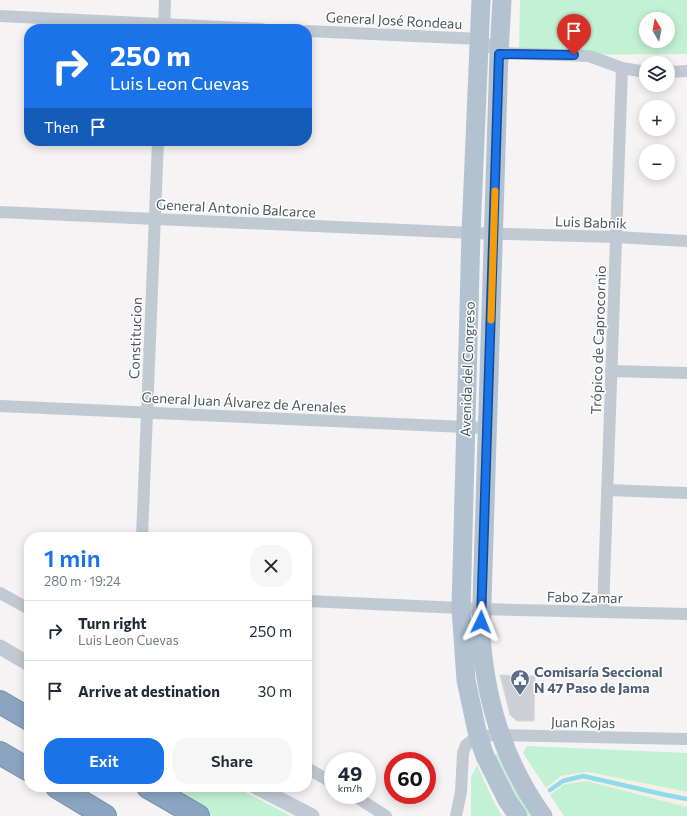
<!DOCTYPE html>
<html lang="en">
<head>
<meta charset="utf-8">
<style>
  :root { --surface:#fff; --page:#f6f6f7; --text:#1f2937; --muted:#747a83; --line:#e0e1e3; --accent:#1a73e8 }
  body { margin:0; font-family:Commissioner,sans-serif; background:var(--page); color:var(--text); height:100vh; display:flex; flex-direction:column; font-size:15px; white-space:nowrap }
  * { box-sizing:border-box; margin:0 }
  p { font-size:13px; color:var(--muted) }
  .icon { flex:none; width:22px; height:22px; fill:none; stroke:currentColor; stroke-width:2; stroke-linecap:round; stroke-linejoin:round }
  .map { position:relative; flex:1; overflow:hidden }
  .sheet { position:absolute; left:24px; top:532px; width:288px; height:260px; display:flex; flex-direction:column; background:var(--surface); border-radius:16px; box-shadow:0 2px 10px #0003 }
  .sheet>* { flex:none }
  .top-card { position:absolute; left:24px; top:24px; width:288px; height:122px; border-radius:16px; box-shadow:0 2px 10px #0003; background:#1a73e8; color:#fff; overflow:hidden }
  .needle { width:26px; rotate:350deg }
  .fabs { position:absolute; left:639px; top:12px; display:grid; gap:8px }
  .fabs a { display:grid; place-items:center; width:36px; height:36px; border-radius:50%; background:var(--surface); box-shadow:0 2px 10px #0003; font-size:20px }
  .speed { position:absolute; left:324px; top:752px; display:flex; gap:8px; font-size:20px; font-weight:700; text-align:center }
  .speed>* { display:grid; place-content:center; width:52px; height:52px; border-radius:50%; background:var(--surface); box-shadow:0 2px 10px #0003; line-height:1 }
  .speed small { font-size:10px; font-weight:400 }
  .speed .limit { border:6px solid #d22; background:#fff; color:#111 }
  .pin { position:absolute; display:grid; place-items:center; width:34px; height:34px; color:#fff; margin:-41px -17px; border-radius:50% 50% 50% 0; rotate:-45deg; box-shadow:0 0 4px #0007 }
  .pin .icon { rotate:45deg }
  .me { position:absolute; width:44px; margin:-22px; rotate:2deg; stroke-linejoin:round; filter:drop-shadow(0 0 3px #0008) }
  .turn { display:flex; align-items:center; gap:14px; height:84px; padding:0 20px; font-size:18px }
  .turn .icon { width:52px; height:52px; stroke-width:2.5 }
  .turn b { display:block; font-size:28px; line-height:34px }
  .then { display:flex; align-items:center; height:38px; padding:0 20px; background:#0003; gap:8px; font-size:15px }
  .round { display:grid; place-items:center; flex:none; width:42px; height:42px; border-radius:16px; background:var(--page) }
  .overview { display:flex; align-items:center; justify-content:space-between; height:68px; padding:0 20px }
  h1 { font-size:24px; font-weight:600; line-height:30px; color:var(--accent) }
  .primary-button { display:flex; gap:8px; margin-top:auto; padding:8px 20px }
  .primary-button a { flex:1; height:46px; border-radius:16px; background:var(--accent); color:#fff; font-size:16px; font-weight:600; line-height:46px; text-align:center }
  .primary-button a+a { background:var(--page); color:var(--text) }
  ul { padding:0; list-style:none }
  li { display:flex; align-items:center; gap:12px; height:60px; padding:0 20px; border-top:1px solid var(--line) }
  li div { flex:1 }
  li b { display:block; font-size:15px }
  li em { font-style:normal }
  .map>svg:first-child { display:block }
  .green { fill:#c3f1d5; fill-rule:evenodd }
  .sand { fill:#f5f0e5 }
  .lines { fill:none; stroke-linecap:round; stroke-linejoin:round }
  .stream { stroke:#90daee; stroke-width:4.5 }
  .building { fill:#cdcfd5; stroke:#d7d9de }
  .motorway-casing { stroke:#7690ad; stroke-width:24 }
  .minor { stroke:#c1cad2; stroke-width:12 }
  .tertiary { stroke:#c1cad2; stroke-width:15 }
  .primary { stroke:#b3c2d1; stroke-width:19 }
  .motorway { stroke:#8ba5c1; stroke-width:22 }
  .route-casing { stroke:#114b97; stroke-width:10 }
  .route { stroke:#1a73e8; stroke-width:7 }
  .slow { stroke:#f59e0b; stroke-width:7 }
  .labels { text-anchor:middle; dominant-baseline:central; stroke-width:3; stroke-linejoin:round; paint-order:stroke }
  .street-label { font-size:14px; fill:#4a5661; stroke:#fff }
  .service-label { font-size:14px; font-weight:bold; fill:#4e5e75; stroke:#fff; text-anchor:start }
</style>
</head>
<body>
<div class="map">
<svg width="687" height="816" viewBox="0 0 687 816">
  <rect width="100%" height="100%" fill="#f5f3f3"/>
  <g class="green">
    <path d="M520,0h167v54l-162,1 -6,-7zM646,19h22v22h-22z"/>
    <path d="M527,746l160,7v39l-100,-20 -26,4 -15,12 -23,-35z"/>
    <path d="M496,753l2,1 8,20 26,42h-3c-14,-19 -25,-40 -34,-61z"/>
    <path d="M477,765l16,35 9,16h-31v-39z"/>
    <path d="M587,781l100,26v9h-123l-14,-21 14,-11z"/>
    <path d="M161,787h74l56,29h-80z"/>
  </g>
  <path class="sand" d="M588,772l99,20v15l-100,-26 -23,3 -14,11 -4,-7 15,-12z"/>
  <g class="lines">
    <path class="stream" d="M550,790l13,-9 20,-5 83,19 21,4"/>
  </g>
  <path class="building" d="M500,675l35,1 -1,45h-17l-7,-6z"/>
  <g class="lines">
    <g class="motorway-casing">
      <g id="motorway">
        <path d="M0,702l29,17"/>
        <path d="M0,753l29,17"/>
        <path d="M57,787l48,29"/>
        <path d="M148,787l50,29"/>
      </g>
    </g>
    <g class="minor">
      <path d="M0,16l262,13"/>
      <path d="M164,29l1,-29"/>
      <path d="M307,31l173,8 19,14 90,3 33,12 24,4"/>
      <path d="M668,72l19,-1"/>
      <path d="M0,212l471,21 145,4 71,4"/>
      <path d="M611,371l76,2"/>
      <path d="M0,406l487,22"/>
      <path d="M607,490l80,3"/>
      <path d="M142,537l16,-396"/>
      <path d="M0,593l29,16"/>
      <path d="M307,601l175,8 205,5"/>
      <path d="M603,612l19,-544"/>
      <path d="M307,768l26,15"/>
      <path d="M353,795l33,21"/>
      <path d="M456,816l5,-24 2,-39 3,-8 12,-9 23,-1 186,4"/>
    </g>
    <g class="tertiary">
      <path d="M0,647l29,17"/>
      <path d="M256,787l56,29"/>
    </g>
    <g class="primary">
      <path d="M481,0l-10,233 -10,375 5,72 12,56 7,20 22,44 11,16"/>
      <path d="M502,0l-3,53 -18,581c4,66 23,128 62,182"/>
    </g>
    <use href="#motorway" class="motorway"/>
  </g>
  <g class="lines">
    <g class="route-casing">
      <path id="route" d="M481,622l18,-568 75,1"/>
    </g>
    <use href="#route" class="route"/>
    <path class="slow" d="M491,320l4,-129"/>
  </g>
  <defs>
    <g id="civic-pin" transform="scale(1)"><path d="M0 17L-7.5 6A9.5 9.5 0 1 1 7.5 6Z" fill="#5c6f8a" stroke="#fff"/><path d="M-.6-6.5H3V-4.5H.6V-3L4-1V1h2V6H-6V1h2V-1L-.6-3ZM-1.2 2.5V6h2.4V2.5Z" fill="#fff"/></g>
  </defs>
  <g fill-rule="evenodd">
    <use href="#civic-pin" x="520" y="679"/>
  </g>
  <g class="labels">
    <g class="street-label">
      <text transform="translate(394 20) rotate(3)">General José Rondeau</text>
      <text transform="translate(236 208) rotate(3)">General Antonio Balcarce</text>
      <text transform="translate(591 222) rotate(2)">Luis Babnik</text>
      <text transform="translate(135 338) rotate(-88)">Constitucion</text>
      <text transform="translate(598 340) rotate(-88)">Trópico de Caprocornio</text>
      <text transform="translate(467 369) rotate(-88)">Avenida del Congreso</text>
      <text transform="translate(244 402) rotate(3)">General Juan Álvarez de Arenales</text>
      <text transform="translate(585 597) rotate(1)">Fabo Zamar</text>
      <text transform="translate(583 722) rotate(1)">Juan Rojas</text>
    </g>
    <g class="service-label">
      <text x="534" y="671">Comisaría Seccional<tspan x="534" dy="16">N 47 Paso de Jama</tspan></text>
    </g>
  </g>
</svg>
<div class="fabs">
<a><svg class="needle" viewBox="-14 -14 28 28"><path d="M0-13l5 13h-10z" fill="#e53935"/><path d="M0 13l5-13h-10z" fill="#747a83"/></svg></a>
<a><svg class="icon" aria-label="layers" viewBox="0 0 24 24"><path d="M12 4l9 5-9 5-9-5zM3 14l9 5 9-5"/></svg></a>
<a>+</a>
<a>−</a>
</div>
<div class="speed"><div>49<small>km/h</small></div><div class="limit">60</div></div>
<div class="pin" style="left:574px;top:55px;background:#d93025"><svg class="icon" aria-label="arrive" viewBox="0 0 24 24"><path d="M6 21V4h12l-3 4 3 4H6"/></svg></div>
<svg class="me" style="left:481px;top:622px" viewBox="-20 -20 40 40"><path d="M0-17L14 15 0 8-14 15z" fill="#1a73e8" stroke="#fff" stroke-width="4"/></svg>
<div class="top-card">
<div class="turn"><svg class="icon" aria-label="right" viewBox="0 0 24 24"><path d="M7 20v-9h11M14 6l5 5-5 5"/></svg><div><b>250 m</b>Luis Leon Cuevas</div></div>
<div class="then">Then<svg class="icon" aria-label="arrive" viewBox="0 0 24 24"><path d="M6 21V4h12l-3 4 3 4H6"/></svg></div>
</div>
<section class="sheet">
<div class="overview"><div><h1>1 min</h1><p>280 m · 19:24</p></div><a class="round"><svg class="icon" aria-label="close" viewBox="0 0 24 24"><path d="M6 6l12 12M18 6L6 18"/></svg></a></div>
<ul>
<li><svg class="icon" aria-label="right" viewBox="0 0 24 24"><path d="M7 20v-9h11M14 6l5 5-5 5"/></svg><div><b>Turn right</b><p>Luis Leon Cuevas</p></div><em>250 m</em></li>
<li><svg class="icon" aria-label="arrive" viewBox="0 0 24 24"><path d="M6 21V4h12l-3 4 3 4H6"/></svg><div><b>Arrive at destination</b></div><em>30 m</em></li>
</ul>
<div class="primary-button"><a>Exit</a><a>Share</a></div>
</section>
</div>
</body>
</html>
